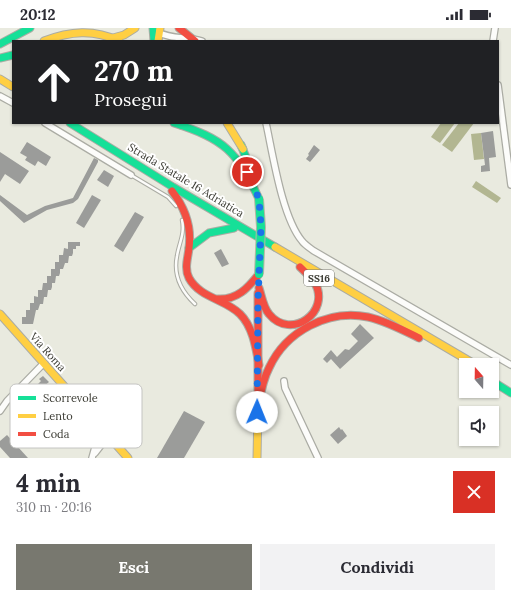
<!DOCTYPE html>
<html lang="it">
<head>
<meta charset="utf-8">
<style>
  :root { --surface:#fff; --page:#f2f2f3; --text:#2b2b33; --muted:#7c7c81; --accent:#78786f }
  body { margin:0; font-family:Lora,serif; background:var(--page); color:var(--text); height:100vh; display:flex; flex-direction:column; font-size:15px; white-space:nowrap }
  * { box-sizing:border-box; margin:0 }
  p { font-size:13px; color:var(--muted) }
  .icon { flex:none; width:22px; height:22px; fill:none; stroke:currentColor; stroke-width:2; stroke-linecap:round; stroke-linejoin:round }
  .map { position:relative; height:430px; overflow:hidden }
  .side { display:flex; flex-direction:column; background:var(--surface); flex:1 }
  .side>* { flex:none }
  .hud { position:absolute; left:12px; top:12px; width:487px; height:84px; border-radius:0px; box-shadow:0 1px 3px #0004; background:#202124; color:#fff; overflow:hidden }
  .needle { width:26px; rotate:340deg }
  .controls { position:absolute; left:459px; top:330px; display:grid; gap:8px }
  .controls a { display:grid; place-items:center; width:40px; height:40px; border-radius:0px; background:var(--surface); box-shadow:0 1px 3px #0004; font-size:20px }
  .pin { position:absolute; display:grid; place-items:center; width:34px; height:34px; color:#fff; margin:-17px; border:2px solid #fff; border-radius:50%; box-shadow:0 1px 4px #0007 }
  .me { position:absolute; width:44px; margin:-22px; rotate:1deg; stroke-linejoin:round; filter:drop-shadow(0 0 3px #0008) }
  .turn { display:flex; align-items:center; gap:14px; height:84px; padding:0 16px; font-size:18px }
  .turn .icon { width:52px; height:52px; stroke-width:2.5 }
  .turn b { display:block; font-size:28px; line-height:34px }
  .round { display:grid; place-items:center; flex:none; width:42px; height:42px; border-radius:0px; background:var(--page) }
  .headline { display:flex; align-items:center; justify-content:space-between; height:68px; padding:0 16px }
  h1 { font-size:24px; font-weight:800; line-height:30px }
  .primary-button { display:flex; gap:8px; margin-top:auto; padding:8px 16px }
  .primary-button a { flex:1; height:46px; border-radius:0px; background:var(--accent); color:#fff; font-size:16px; font-weight:800; line-height:46px; text-align:center }
  .primary-button a+a { background:var(--page); color:var(--text) }
  .status { display:flex; justify-content:space-between; align-items:center; height:28px; padding:0 20px; background:var(--surface); direction:ltr }
  .status svg { height:11px; fill:currentColor }
  .map>svg:first-child { display:block }
  .water { fill:#b2b691 }
  .building { fill:#9b9c9a }
  .lines { fill:none; stroke-linecap:round; stroke-linejoin:round }
  .lane-casing { stroke:#abaca4; stroke-width:4.5 }
  .street-casing { stroke:#abaca4; stroke-width:8 }
  .fast-casing { stroke:#abaca4; stroke-width:9 }
  .slow-casing { stroke:#abaca4; stroke-width:9 }
  .jam-casing { stroke:#abaca4; stroke-width:9 }
  .lane { stroke:#fcfcfa; stroke-width:2.5 }
  .street { stroke:#fcfcfa; stroke-width:5.5 }
  .fast { stroke:#16e098; stroke-width:7 }
  .slow { stroke:#ffcf43; stroke-width:7 }
  .jam { stroke:#f24e42; stroke-width:7 }
  .fast-bridge-casing { stroke:#b6b7a6; stroke-width:10; stroke-linecap:butt }
  .fast-bridge { stroke:#16e098; stroke-width:8 }
  .route { stroke:#1a73e8; stroke-width:7; stroke-dasharray:0 12.6 }
  .labels { text-anchor:middle; dominant-baseline:central; stroke-width:4; stroke-linejoin:round; paint-order:stroke }
  .shield { fill:#fff; stroke:#767670; stroke-width:1 }
  .shield-label { font-size:10px; font-weight:bold; fill:#3b3b33 }
  .street-label { font-size:11px; fill:#3b3b33; stroke:#fff }
  .key { fill:#fff; stroke:#c4c4c2; stroke-width:1 }
  .key-label { font-size:11px; fill:#3b3b33 }
</style>
</head>
<body>
<div class="status"><b>20:12</b><svg viewBox="0 0 49 12"><path d="M0 12V9h3v3zM5 12V6h3v6zM10 12V3h3v9zM15 12V0h3v12zM26 1h20v11H26zM47 4h2v5h-2z"/></svg></div>
<div class="map">
<svg width="511" height="430" viewBox="0 0 511 430">
  <rect width="100%" height="100%" fill="#e9eadf"/>
  <g class="water">
    <path d="M441,95h14l-15,20 -9,-6z"/>
    <path d="M459,95h15l-22,29 -10,-7z"/>
    <path d="M481,105l3,26 -10,1 -3,-26z"/>
    <path d="M476,153l25,17 -4,5 -25,-16z"/>
  </g>
  <g class="building">
    <path d="M493,103l3,26 -7,1 1,13 -9,1v-6l4,-1 -4,-32z"/>
    <path d="M27,114l24,15 -5,9 -8,-5 -3,5 -10,-6 2,-3 -7,-4z"/>
    <path d="M314,117l6,5 -10,12 -4,-3 3,-4 -1,-1z"/>
    <path d="M0,124l29,19 -9,13 -15,-10 -5,8z"/>
    <path d="M94,130l4,2v2l-20,37 -5,4 -26,7 -23,13 -24,-22v-6l27,20 18,-9 28,-8z"/>
    <path d="M104,142l10,6 -6,11 -11,-7z"/>
    <path d="M92,167l9,5 -17,28 -8,-5z"/>
    <path d="M135,184l9,5 -21,35 -9,-6z"/>
    <path d="M68,214h12v4h-4v3h-3v4l-1,3h-3l-1,7h-3l-2,6h-3v4l-1,3h-3l-1,7h-3v4l-1,3h-3l-1,7h-3l-1,7h-3l-2,6h-2l-3,14h-11v-7h4v-7h4v-7h4v-7l4,1v-7h4l1,-7h4v-7h4v-7h4v-7h4v-7h4l1,-7 4,1z"/>
    <path d="M221,221l8,15 -7,3 -8,-14z"/>
    <path d="M360,296l14,14 -34,31 -9,-10 -4,4 -4,-4 8,-9 6,7 8,-8 4,1 9,-9 -7,-7z"/>
    <path d="M43,348l6,6 -7,6 10,11 -15,15 -14,-15 18,-18 -2,-2z"/>
    <path d="M184,383l21,11 -21,36h-27z"/>
    <path d="M339,399l2,3 1,-1 5,7 -9,8 -8,-9z"/>
    <path d="M7,407l21,23h-18l-10,-11v-6z"/>
  </g>
  <g class="lines">
    <g class="lane-casing">
      <g id="lane">
        <path d="M131,147l37,22 8,9"/>
        <path d="M182,192c3,14 -3,23 -5,36 -4,20 4,35 18,48"/>
      </g>
    </g>
    <g class="street-casing">
      <g id="street">
        <path d="M158,4c13,8 29,4 44,9"/>
        <path d="M493,13l2,-13"/>
        <path d="M498,57l13,100"/>
        <path d="M0,68l13,7"/>
        <path d="M45,95l86,52"/>
        <path d="M266,95c7,32 16,94 36,118 3,4 8,7 12,10l197,114"/>
        <path d="M284,353l1,7 33,70"/>
        <path d="M0,383l7,-10 37,-38"/>
        <path d="M95,425l7,-9 9,-5"/>
        <path d="M92,430l5,-18 6,-10"/>
      </g>
    </g>
    <g class="fast-casing">
      <g id="fast">
        <path d="M153,0l1,13"/>
        <path d="M0,16l30,-16"/>
        <path d="M0,30l13,-3"/>
        <path d="M70,95l103,64 102,60"/>
        <path d="M174,95c50,16 63,28 85,76"/>
        <path d="M181,97l4,-2"/>
        <path d="M241,117l12,30"/>
        <path d="M189,220l20,-15 25,-5"/>
        <path d="M492,353l19,12"/>
      </g>
    </g>
    <g class="slow-casing">
      <g id="slow">
        <path d="M113,10l11,-3 11,-7"/>
        <path d="M44,13c26,-10 50,-12 75,0"/>
        <path d="M158,13l2,-13"/>
        <path d="M0,51l13,8"/>
        <path d="M227,95l16,26"/>
        <path d="M275,219l201,118"/>
        <path d="M0,286l128,144"/>
        <path d="M257,430l1,-51"/>
      </g>
    </g>
    <g class="jam-casing">
      <g id="jam">
        <path d="M179,0l16,13"/>
        <path d="M172,163c13,17 20,35 17,57 -1,10 -5,20 0,30 11,20 36,21 51,36 13,13 16,34 19,51"/>
        <path d="M259,260c3,9 4,19 10,26 22,27 62,-2 46,-31 -4,-6 -10,-11 -15,-16"/>
        <path d="M258,265v100"/>
        <path d="M218,271c19,1 30,-11 41,-25"/>
        <path d="M257,384c3,-15 5,-31 12,-44 17,-37 59,-59 99,-51 18,4 35,13 51,21"/>
      </g>
    </g>
    <use href="#lane" class="lane"/>
    <use href="#street" class="street"/>
    <use href="#fast" class="fast"/>
    <use href="#slow" class="slow"/>
    <use href="#jam" class="jam"/>
    <g class="fast-bridge-casing">
      <path id="fast-bridge" d="M259,171l2,28 -2,47"/>
    </g>
    <use href="#fast-bridge" class="fast-bridge"/>
  </g>
  <g class="lines">
    <path class="route" d="M247,144l12,27 2,28 -3,73 -1,112"/>
  </g>
  <g class="labels">
    <rect class="shield" x="304" y="242" width="30" height="16" rx="3"/>
    <g class="shield-label">
      <text x="319" y="250">SS16</text>
    </g>
    <g class="street-label">
      <text transform="translate(186 152) rotate(31)">Strada Statale 16 Adriatica</text>
      <text transform="translate(48 324) rotate(48)">Via Roma</text>
    </g>
  </g>
  <rect x="10" y="356" width="132" height="64" rx="6" class="key"/>
  <rect x="18" y="368" width="18" height="4" fill="#16e098"/>
  <rect x="18" y="386" width="18" height="4" fill="#ffcf43"/>
  <rect x="18" y="404" width="18" height="4" fill="#f24e42"/>
  <g class="key-label">
    <text x="43" y="374">Scorrevole</text>
    <text x="43" y="392">Lento</text>
    <text x="43" y="410">Coda</text>
  </g>
</svg>
<div class="controls">
<a><svg class="needle" viewBox="-14 -14 28 28"><path d="M0-13l5 13h-10z" fill="#e53935"/><path d="M0 13l5-13h-10z" fill="#7c7c81"/></svg></a>
<a><svg class="icon" aria-label="sound" viewBox="0 0 24 24"><path d="M4 9h4l5-4v14l-5-4H4zM17 9q2 3 0 6"/></svg></a>
</div>
<div class="pin" style="left:247px;top:144px;background:#d93025"><svg class="icon" aria-label="arrive" viewBox="0 0 24 24"><path d="M6 21V4h12l-3 4 3 4H6"/></svg></div>
<svg class="me" style="left:257px;top:384px" viewBox="-20 -20 40 40"><circle r="19" fill="#fff"/><path d="M0-13L10 11 0 6-10 11z" fill="#1a73e8"/></svg>
<div class="hud">
<div class="turn"><svg class="icon" aria-label="ahead" viewBox="0 0 24 24"><path d="M12 20V5M6 11l6-6 6 6"/></svg><div><b>270 m</b>Prosegui</div></div>
</div>
</div>
<section class="side">
<div class="headline"><div><h1>4 min</h1><p>310 m · 20:16</p></div><a class="round" style="background:#d93025;color:#fff"><svg class="icon" aria-label="close" viewBox="0 0 24 24"><path d="M6 6l12 12M18 6L6 18"/></svg></a></div>
<div class="primary-button"><a>Esci</a><a>Condividi</a></div>
</section>
</body>
</html>
